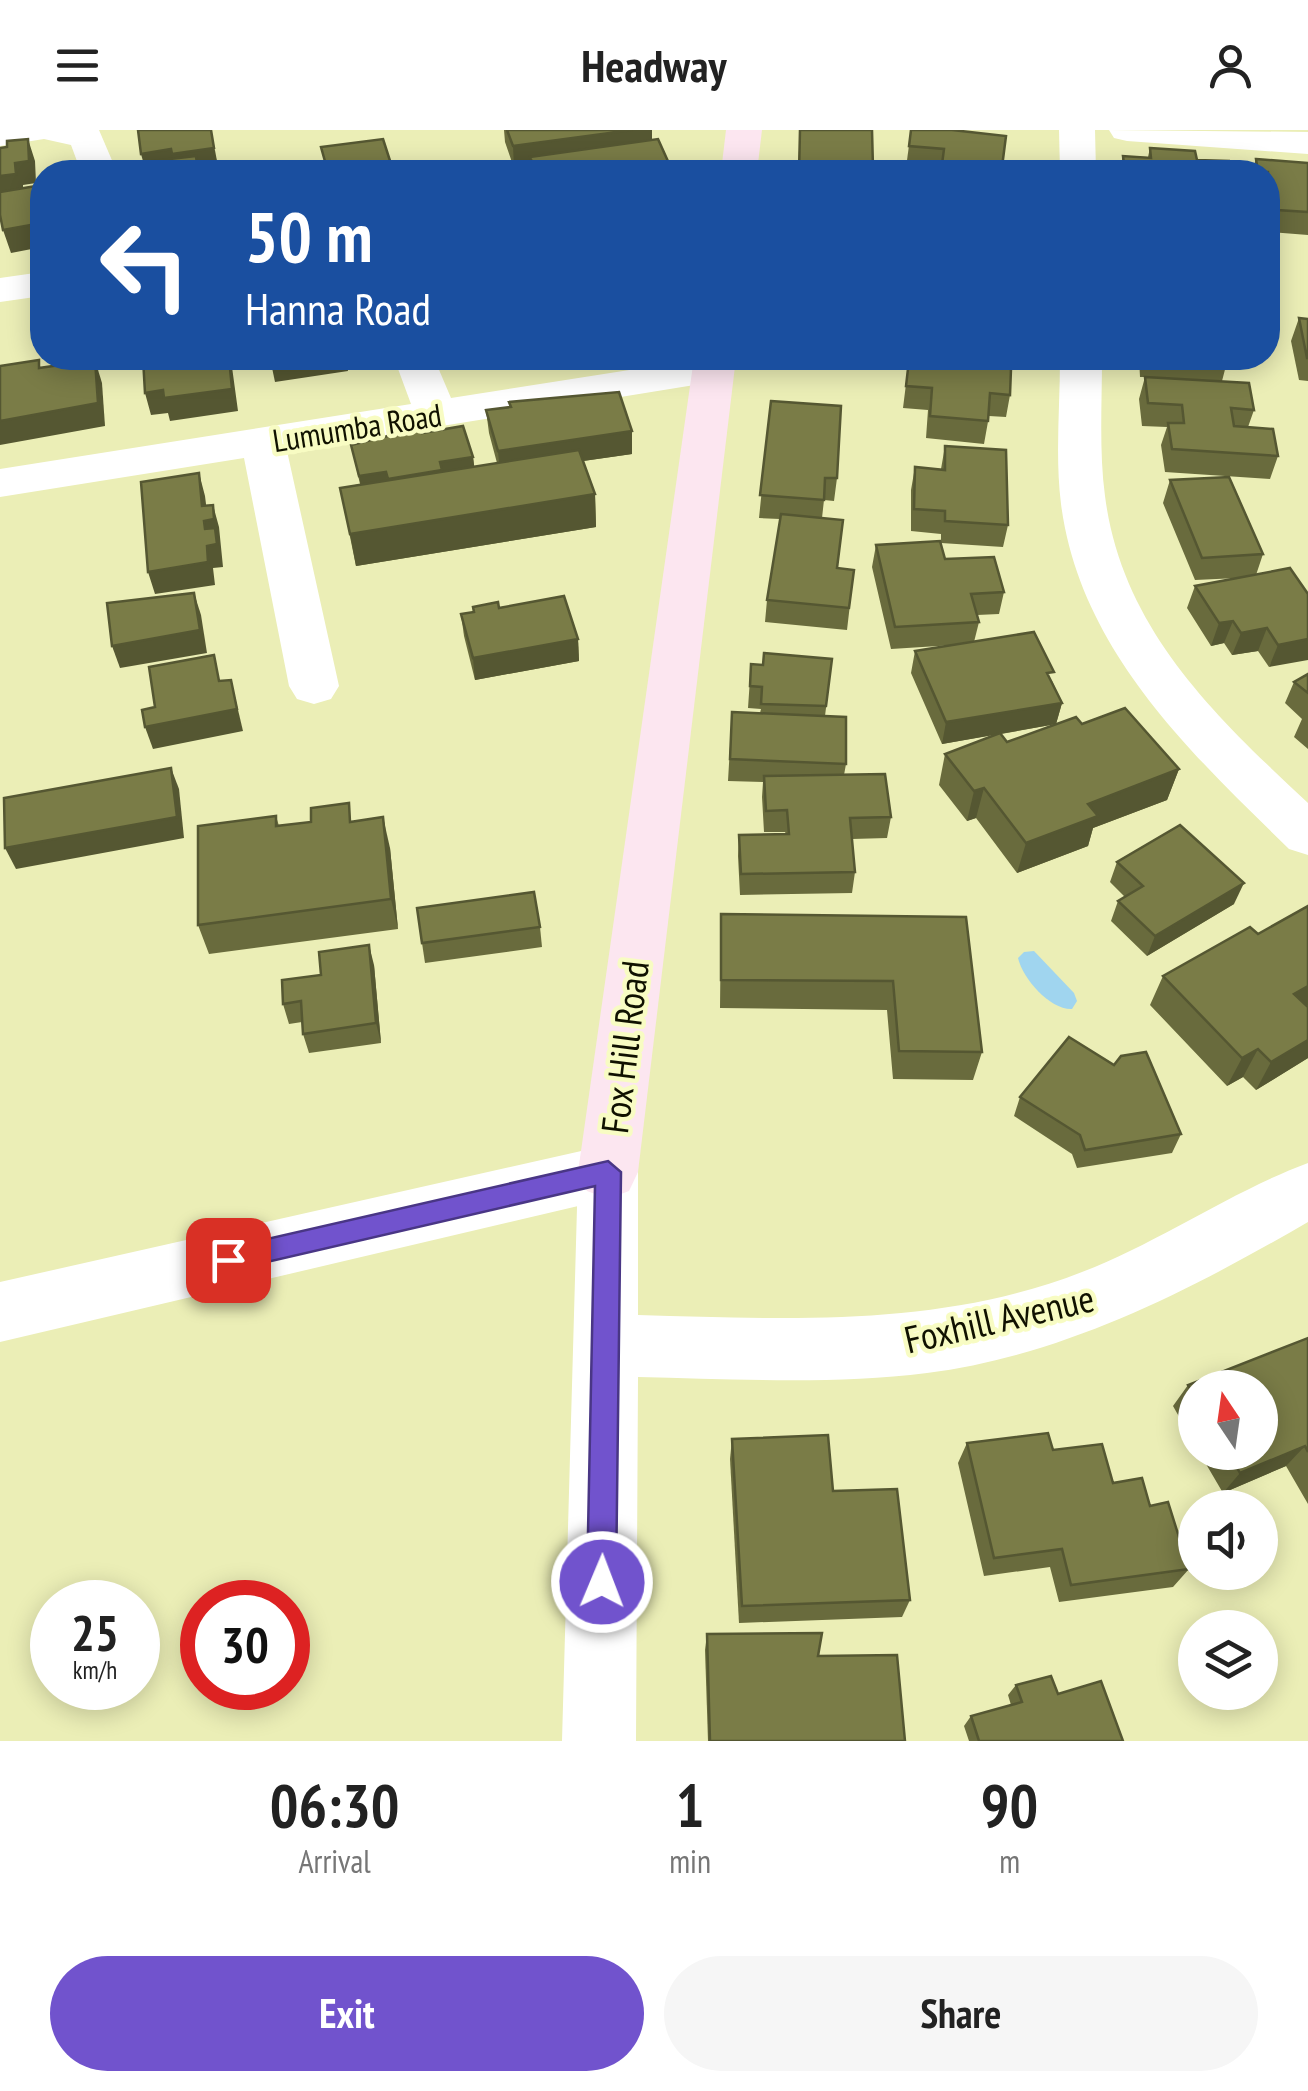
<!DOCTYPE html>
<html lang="en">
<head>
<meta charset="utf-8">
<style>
  :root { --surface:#fff; --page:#f6f6f6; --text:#222; --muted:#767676; --accent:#7153cd }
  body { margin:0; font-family:"PT Sans Narrow",sans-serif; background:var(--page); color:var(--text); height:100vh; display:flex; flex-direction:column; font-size:38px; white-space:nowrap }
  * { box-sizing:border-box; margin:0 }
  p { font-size:32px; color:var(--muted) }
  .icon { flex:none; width:55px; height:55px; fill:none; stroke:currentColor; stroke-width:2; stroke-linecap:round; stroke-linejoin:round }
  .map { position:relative; height:1611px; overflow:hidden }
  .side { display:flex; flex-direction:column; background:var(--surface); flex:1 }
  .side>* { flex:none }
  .top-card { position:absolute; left:30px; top:30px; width:1250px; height:210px; border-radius:40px; box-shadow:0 5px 25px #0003; background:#1a4fa0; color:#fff; overflow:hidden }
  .needle { width:65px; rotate:347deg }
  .fabs { position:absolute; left:1178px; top:1240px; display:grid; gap:20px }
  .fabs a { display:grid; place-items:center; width:100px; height:100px; border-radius:50%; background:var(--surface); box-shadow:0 5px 25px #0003; font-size:50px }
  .speed { position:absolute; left:30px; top:1450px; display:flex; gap:20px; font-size:50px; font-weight:700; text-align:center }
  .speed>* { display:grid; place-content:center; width:130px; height:130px; border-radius:50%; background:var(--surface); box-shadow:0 5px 25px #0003; line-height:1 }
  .speed small { font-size:25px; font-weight:400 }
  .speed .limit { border:15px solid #d22; background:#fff; color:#111 }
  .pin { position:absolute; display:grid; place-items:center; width:85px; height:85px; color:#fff; margin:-42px; border-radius:20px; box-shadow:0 5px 15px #0006 }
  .me { position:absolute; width:110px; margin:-55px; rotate:1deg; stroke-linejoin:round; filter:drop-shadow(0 0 8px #0008) }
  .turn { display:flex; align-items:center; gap:35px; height:210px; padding:0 50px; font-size:45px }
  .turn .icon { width:130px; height:130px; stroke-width:2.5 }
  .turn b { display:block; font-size:70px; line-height:85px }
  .eta { display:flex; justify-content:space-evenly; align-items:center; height:170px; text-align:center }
  .eta b { font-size:60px; font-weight:600; line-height:70px }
  .action { display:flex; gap:20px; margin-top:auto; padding:20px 50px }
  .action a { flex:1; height:115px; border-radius:60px; background:var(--accent); color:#fff; font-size:40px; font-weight:600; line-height:115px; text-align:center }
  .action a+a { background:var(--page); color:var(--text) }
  header { display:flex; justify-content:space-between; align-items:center; height:130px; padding:0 50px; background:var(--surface); font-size:45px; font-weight:600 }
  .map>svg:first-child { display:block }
  .water { fill:#a0d5ef }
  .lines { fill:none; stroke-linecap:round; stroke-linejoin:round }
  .minor { fill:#fff; fill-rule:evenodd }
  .tertiary { fill:#fff; fill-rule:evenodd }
  .secondary { fill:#fce6f0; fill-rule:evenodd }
  .wall { fill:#696b3d }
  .shaded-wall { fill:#555732 }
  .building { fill:#7a7c47; stroke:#555732; stroke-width:2.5 }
  .route { fill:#7153cd; stroke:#493685; stroke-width:2.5 }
  .labels { text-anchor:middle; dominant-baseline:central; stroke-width:9; stroke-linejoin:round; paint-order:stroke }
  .far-street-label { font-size:32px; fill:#101100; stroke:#f8fcc3 }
  .street-label { font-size:38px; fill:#101100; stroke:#f8fcc3 }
</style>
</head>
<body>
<header><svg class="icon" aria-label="menu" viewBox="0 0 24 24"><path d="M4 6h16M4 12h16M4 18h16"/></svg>Headway<svg class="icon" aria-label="person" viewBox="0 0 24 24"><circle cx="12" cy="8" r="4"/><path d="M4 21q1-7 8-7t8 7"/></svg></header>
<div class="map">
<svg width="1308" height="1611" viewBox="0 0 1308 1611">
  <rect width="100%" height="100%" fill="#ebeeb6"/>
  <path class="water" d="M1034,821l40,42 3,8 -5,8c-22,1 -49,-30 -54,-51l6,-6z"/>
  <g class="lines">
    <g class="minor">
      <path d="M0,0h99l18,42h-36l-10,-27 -27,-6 -44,7z"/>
      <path d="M1059,0h36l1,42h-36z"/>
      <path d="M1109,0l199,2v22l-181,-13 -13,-3z"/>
      <path d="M42,142v24l-42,6v-24z"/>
      <path d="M394,228h40l17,40 255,-40 22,2 6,9 -6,9 -15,4 -426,69 52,235 -8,13 -17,5 -17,-5 -8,-13 -45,-228 -244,39v-28l411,-65z"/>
      <path d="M1060,228h42c0,46 -3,93 3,138 17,133 110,220 203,307v52l-19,-6c-99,-97 -209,-199 -228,-345 -6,-48 -1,-97 -1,-146z"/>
      <path d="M608,1015l21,8 9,19v143c150,4 301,13 444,-43 78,-30 148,-80 226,-109v59c-117,68 -245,134 -381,151 -96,12 -193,6 -289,4l-2,364h-74l16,-569 9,-19z"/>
    </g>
    <path class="tertiary" d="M608,1015l21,8 9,19 -9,19 -21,8 -608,143v-60z"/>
    <g class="secondary">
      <path d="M726,0h36l-5,42h-36z"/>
      <path d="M694,228h42l-98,814 -9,19 -21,8 -21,-8 -9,-19z"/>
    </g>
  </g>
  <g class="wall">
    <path d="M504,0h148v10l19,32h-141v-6l-16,2 -9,-26z"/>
    <path d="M800,0l73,38 -1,4h-74z"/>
    <path d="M911,0l91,37 -61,4 -35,-3z"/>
    <path d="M1150,18l47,12 34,12h-112l4,-16 25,1z"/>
    <path d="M1256,29l52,4v72l-38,-3 -2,-20v-40h-16z"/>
    <path d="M1299,188l9,1v62l-9,-1 -8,-39z"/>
    <path d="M922,228h71l-2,9 19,28 -4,22 -17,-1 -5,28 -58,-6 2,-28 -25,-2 6,-48 13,2z"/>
    <path d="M1139,228h89l-6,23 32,29 -6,17 30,29 -8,23 -105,-7 -4,-27 6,-18 -25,-1 -3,-27 6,-22h-5z"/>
    <path d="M771,271l66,77 -3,23 -10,-1 -2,18 15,50 17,2 -7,60 -82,-8 2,-22 13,-81 -21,-1z"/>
    <path d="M509,272l123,29v23l-49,7 12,33 1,33 -240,39 -16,-78 20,-4 -9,-39 71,-12 51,24 1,10 23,-4 -8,-30 -3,-23 24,-3z"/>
    <path d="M945,316l63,79 -5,22 -62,-4v-9l-30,-3v-41l4,-23 26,2z"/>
    <path d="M1170,350l93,74 -7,21 52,19 -39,73 -11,-16 -26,4 -8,-12 -13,3 -24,-38 8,-22 43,-8 -43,2 -32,-77z"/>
    <path d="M876,415l69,14 59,33 -5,22 -22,1 2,7 -5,20 78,39 10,22 -6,21 -55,10 6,8 75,-18 97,45 -12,31 -74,28 -5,18 -71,27 -41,-55 -9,3 -28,-36 6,-31 53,-20 -56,10 -31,-71 4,-22 39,-6 -63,4 -19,-82z"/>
    <path d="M499,478l79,31 1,22 -104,19 -11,-44 -3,-22z"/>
    <path d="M832,529l-7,57 21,48 -2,11 47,42 -4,21 -35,1 3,33 -3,21 -112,2 -2,-39 1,-21 47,-1 -1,-2h-21l-2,-35 1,-15 -35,-1 4,-69 28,1 1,-4 -13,-1 3,-44 12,1z"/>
    <path d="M1308,544v75l-14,-12 8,-18 -17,-16 9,-21z"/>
    <path d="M276,686l3,10 74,-5 37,27 8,81 -189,25 -11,-29z"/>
    <path d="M1117,732l117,42 -87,52 -36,-35 7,-20 7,-4 -15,-15z"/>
    <path d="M1308,776v99l-2,1 2,1v51l-52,32 -13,-13 -16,9 -77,-81 13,-29 95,-42z"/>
    <path d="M721,784l245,3 16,135 -9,28 -80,-1 -6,-69 -167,-2z"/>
    <path d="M540,797l2,20 -117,16 -3,-20z"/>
    <path d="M374,835l7,78 -72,10 -6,-19 -1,-12 -13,2 -6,-20z"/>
    <path d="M1020,967l161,37 -9,19 -95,15 -5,-14 -58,-38z"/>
    <path d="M1308,1208v166l-22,-38 -63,27 -24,-41h61l-65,-64v57l-22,-39 15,-21z"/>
    <path d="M732,1309l101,52 77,109 -8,17 -163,6 -9,-164z"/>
    <path d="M967,1313l86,7 60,33 37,23 39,63 -16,18 -114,15 -9,-35 -66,9 -26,-113z"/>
    <path d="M707,1504l111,22 87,85h-197l-3,-91z"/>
    <path d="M1016,1555l42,9 65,47h-154l-5,-15 7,-10 40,-11 -3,-10z"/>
  </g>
  <g class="shaded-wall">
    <path d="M211,0l8,41 -14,1h-59l-5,-18z"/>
    <path d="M632,0h20v19l-122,8v9l-16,2 -1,-22z"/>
    <path d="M28,9l7,22 1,22 -13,2v11l-23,3v-23l15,-13z"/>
    <path d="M392,37v5h-9v-4z"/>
    <path d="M671,38v4h-34z"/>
    <path d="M42,93v24l-31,6 -8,-23z"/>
    <path d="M122,228h36l-34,5z"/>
    <path d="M229,228h1l2,9 6,44 -68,10 -2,-8 -17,2 -6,-22 18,-3z"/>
    <path d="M270,228h76l2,13 -73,11z"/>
    <path d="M95,230l7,23 3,43 -105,19v-24z"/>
    <path d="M632,301v23l-132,19 -2,-22z"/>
    <path d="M473,327l3,22h-88l52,-17z"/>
    <path d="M386,342l3,22 -26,4 -4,-22z"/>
    <path d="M199,343l6,23 3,24 5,-15 6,22 4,40 -10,1 2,17 -60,9 -7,-22 57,-43z"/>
    <path d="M595,364l1,33 -240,39 -6,-32z"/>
    <path d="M194,463l7,22 6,38 -87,15 -8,-22z"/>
    <path d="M1233,491l-9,22 -13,3 8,-23z"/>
    <path d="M1267,498l-9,23 -26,4 9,-22z"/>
    <path d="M578,509l1,22 -104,19 -2,-22z"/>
    <path d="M1308,509v21l-39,7 9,-22z"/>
    <path d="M231,550l12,51 -90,18 -8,-22z"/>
    <path d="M1062,573l-6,21 -114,20 4,-22z"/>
    <path d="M171,638l8,21 5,49 -168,31 -11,-21z"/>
    <path d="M1179,639l-12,31 -74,28 -5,18 -71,27 9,-30 62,-39z"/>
    <path d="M984,658l-8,30 -9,3 7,-30z"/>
    <path d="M383,687l7,31 8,81 -7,-30z"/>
    <path d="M1244,753l-10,21 -87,52 8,-20z"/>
    <path d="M369,815l5,20 7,78 -5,-20z"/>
    <path d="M1308,856v19l-29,17 15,-28z"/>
    <path d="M1308,910v18l-52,32 15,-28z"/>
    <path d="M1258,919l-15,28 -16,9 15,-28z"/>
    <path d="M1305,1316l-19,20 -63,27 17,-20z"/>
  </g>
  <g class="building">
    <path d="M138,0h73l3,18 -42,6 -1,-5 -30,5z"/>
    <path d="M507,0h125l-119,16z"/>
    <path d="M800,0h72l1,38 -18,-1v5h-56z"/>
    <path d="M911,0h41l54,6 -4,31 10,1 -1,4h-70l3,-23 -35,-3z"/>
    <path d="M28,9l1,22 -14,2 1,11 -16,2v-28l7,-1v-6z"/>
    <path d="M383,9l9,28 -9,1 1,4h-56l-7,-25z"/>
    <path d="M658,9l13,29 -34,4h-101l-6,-15z"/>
    <path d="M1150,18l45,3 2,9 32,1 2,11h-106l-2,-16 28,2z"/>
    <path d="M196,26l2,16h-53l-1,-10z"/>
    <path d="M1256,29l52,4v49l-31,-2 -2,-20 -7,-1v-17h-10z"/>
    <path d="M258,38l1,4h-18v-2z"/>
    <path d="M304,38l1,4h-39z"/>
    <path d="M42,55v38l-39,7 -3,-15v-23z"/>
    <path d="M1299,188l9,1v39h-1z"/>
    <path d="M143,228h86l3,31 -68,9 -1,-8 -18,3z"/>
    <path d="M1197,228h31l1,2z"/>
    <path d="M39,230v8l56,-8 3,43 -98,18v-55z"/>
    <path d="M909,230l102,9 -1,26 -20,-2 -2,28 -58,-5 2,-28 -26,-2z"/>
    <path d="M1145,247l104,6 5,27 -23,-2 3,18 39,3 5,27 -106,-7 -4,-26h16l-2,-18 -34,-2z"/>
    <path d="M619,262l13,39 -134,20 -12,-41 25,-3 -2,-5z"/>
    <path d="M771,271l70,5 -4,72h-12l-1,22 -64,-5z"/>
    <path d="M463,296l10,31 -33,5 2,8 -54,9 -2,-7 -27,4 -8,-31 69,-17 2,5z"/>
    <path d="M945,316l61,4 2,75 -63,-4v-10l-31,-2 1,-42 30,3z"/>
    <path d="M579,320l16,44 -245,40 -10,-46z"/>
    <path d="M199,343l3,33 11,-1 1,14 -10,2 1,8 10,-1 2,16 -10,2 1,16 -60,10 -7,-90z"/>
    <path d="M1229,347l34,77 -61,4 -32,-78z"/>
    <path d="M781,384l62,6 -6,48 17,2 -5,38 -82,-8z"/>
    <path d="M940,411l5,18 49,-2 10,35 -33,2 8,28 -84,5 -19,-82z"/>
    <path d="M1290,438l18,26v45l-30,6 -11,-17 -26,5 -8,-12 -14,2 -24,-37z"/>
    <path d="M194,463l6,37 -88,16 -5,-43z"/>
    <path d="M564,466l14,43 -105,19 -12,-44 13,-2 -1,-5 25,-5 1,6z"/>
    <path d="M1034,502l20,40 -7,1 15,30 -116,19 -31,-71z"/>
    <path d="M764,523l68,6 -6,47 -65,-2 1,-17 -12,-1 1,-22 12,1z"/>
    <path d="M214,525l5,26 12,-1 6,29 -92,18 -3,-17 13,-3 -6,-40z"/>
    <path d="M1308,544v19l-14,-11z"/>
    <path d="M1125,578l54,61 -91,35 10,12 -72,27 -42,-55 -10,3 -29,-37 55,-21 7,9 69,-25 6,7z"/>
    <path d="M732,582l114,5v47l-116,-5z"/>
    <path d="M171,638l6,49 -172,31 -1,-50z"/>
    <path d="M885,644l6,43 -41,1 5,54 -114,2 -2,-39 50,-1 -2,-24 -21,1 -2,-35z"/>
    <path d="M349,673l1,19 33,-5 8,82 -193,26v-99l78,-10v10l35,-4v-14z"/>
    <path d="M1180,695l64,58 -89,53 -37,-35 25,-15 -26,-24z"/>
    <path d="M534,762l6,35 -118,16 -5,-35z"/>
    <path d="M1308,776v80l-14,8 14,13v33l-37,22 -13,-13 -16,9 -79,-82 87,-49 8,7z"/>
    <path d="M721,784l245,3 16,135 -83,-1 -6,-70 -172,-1z"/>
    <path d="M369,815l7,78 -73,11 -2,-33 -18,3 -1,-24 39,-5 -2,-23z"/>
    <path d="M1069,907l45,28 7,-9 25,-4 35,82 -96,16 -5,-15 -60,-38z"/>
    <path d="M1308,1208v114l-3,-6 -65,27 -12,-21h32v-64h-65v8l-7,-11z"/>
    <path d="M1048,1303l5,17 49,-6 11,39 29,-5 8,28 18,-4 21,67 -118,16 -9,-36 -68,9 -27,-115z"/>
    <path d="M828,1305l5,56 64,-2 13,111 -168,6 -10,-167z"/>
    <path d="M822,1503l-4,23 79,-1 8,86h-195l-3,-107z"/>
    <path d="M1051,1546l7,18 43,-13 22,60h-144l-8,-25 51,-14 -6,-17z"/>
  </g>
  <path class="route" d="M608,1031l13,11 -5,410 -4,11 -10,4 -11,-4 -4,-11 8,-396 -367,85 -9,-3 -4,-8 4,-9 9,-3z"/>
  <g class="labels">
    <g class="far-street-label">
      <text transform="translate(357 297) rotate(-9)">Lumumba Road</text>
    </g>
    <g class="street-label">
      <text transform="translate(624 917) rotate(-83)">Fox Hill Road</text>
      <text transform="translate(999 1188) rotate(-13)">Foxhill Avenue</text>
    </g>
  </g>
</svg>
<div class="fabs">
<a><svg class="needle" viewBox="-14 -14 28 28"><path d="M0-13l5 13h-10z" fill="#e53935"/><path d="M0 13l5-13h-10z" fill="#767676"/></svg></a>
<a><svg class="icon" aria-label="sound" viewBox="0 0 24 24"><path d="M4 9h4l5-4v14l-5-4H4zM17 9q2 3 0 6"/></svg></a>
<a><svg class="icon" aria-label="layers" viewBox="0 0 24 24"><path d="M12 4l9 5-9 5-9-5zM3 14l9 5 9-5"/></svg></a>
</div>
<div class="speed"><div>25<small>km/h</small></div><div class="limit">30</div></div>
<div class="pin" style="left:228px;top:1130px;background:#d93025"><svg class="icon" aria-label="arrive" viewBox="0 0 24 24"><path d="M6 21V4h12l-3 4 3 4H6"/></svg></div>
<svg class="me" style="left:602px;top:1452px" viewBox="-20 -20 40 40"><circle r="17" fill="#7153cd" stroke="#fff" stroke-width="3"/><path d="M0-11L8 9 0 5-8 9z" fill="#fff"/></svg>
<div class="top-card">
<div class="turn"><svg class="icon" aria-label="left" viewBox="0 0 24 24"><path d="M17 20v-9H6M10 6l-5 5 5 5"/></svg><div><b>50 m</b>Hanna Road</div></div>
</div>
</div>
<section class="side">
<div class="eta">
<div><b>06:30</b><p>Arrival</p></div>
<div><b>1</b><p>min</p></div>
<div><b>90</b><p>m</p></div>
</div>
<div class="action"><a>Exit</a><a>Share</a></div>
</section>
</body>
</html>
